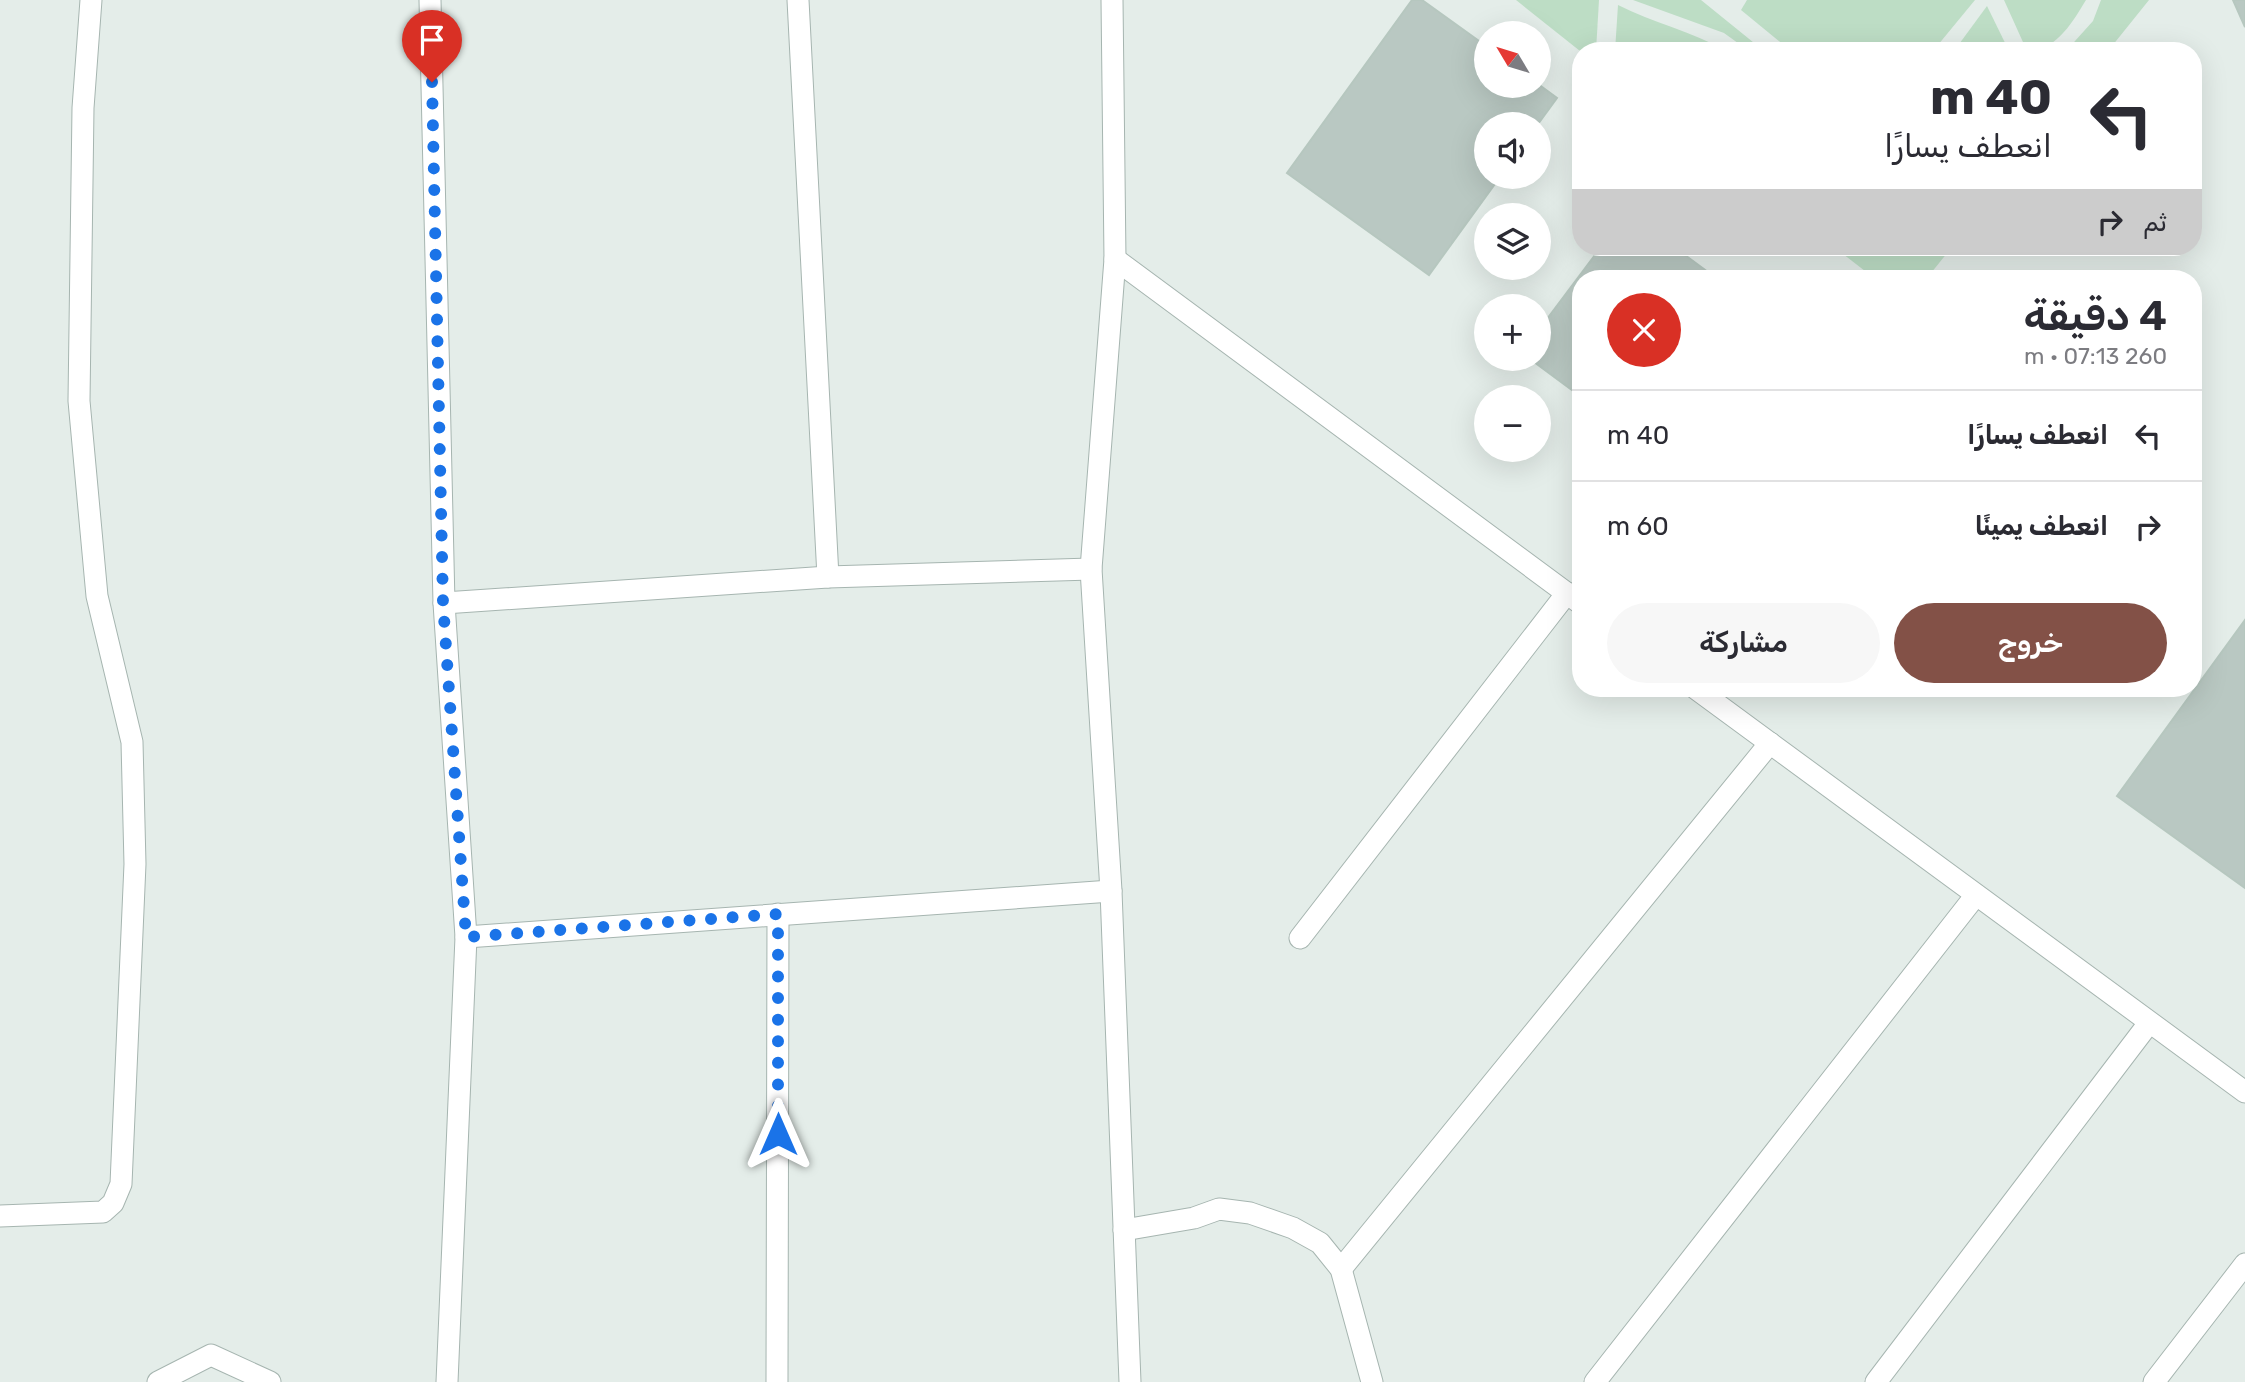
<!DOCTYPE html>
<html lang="ar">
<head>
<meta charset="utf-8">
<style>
  :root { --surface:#fff; --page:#f7f7f7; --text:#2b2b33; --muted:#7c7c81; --line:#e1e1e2; --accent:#835147 }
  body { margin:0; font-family:Rubik,Cairo,sans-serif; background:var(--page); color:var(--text); direction:rtl; height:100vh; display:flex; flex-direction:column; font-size:26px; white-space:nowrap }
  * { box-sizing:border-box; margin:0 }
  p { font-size:23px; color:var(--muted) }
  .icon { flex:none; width:38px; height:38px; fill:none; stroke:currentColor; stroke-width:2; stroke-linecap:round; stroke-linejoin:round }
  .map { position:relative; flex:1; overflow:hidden; direction:ltr }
  .panel { position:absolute; left:1572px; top:270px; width:630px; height:427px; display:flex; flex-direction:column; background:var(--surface); border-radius:28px; box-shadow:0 7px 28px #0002; direction:rtl }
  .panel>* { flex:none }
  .banner { position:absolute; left:1572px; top:42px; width:630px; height:214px; border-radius:28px; box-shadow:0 7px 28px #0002; direction:rtl; background:#fff; color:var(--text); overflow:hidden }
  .needle { width:46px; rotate:308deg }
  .controls { position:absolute; left:1474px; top:21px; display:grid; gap:14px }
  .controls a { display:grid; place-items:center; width:77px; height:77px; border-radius:50%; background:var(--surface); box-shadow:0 7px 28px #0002; font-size:35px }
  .pin { position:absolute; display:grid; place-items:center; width:60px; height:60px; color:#fff; margin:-72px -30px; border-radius:50% 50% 50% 0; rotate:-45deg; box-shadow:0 0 7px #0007 }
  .pin .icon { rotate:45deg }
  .me { position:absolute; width:77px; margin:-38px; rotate:0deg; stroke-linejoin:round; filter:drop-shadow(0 0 5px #0008) }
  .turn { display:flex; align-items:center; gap:24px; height:147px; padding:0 35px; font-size:32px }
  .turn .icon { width:91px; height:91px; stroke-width:2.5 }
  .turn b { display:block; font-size:49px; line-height:60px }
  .then { display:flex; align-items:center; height:66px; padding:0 35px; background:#0003; gap:14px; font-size:26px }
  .round { display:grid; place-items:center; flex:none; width:74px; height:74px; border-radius:37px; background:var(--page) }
  .headline { display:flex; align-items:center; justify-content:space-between; height:119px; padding:0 35px }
  h1 { font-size:42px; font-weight:600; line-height:52px }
  .button { display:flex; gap:14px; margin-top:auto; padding:14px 35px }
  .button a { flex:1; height:80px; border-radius:42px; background:var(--accent); color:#fff; font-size:28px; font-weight:600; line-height:80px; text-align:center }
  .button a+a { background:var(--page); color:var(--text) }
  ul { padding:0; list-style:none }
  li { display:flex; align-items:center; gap:21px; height:91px; padding:0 35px; border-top:2px solid var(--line) }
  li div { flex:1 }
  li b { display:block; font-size:26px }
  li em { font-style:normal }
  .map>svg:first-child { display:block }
  .green { fill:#bdddc5 }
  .building { fill:#b9c8c2; stroke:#b6c7bf; stroke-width:2 }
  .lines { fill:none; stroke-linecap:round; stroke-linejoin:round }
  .minor-casing { stroke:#a6b5b0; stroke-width:23 }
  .minor { stroke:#fff; stroke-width:21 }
  .route { stroke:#1a73e8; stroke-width:12; stroke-dasharray:0 21.6 }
</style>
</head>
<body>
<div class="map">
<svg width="2245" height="1382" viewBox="0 0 2245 1382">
  <rect width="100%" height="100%" fill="#e4ede9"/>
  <g class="green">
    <path d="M1516,0h83l-3,51h-16z"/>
    <path d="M1633,0h68l63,51h-15l-25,-18z"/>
    <path d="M1747,0h228l-42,51h-142l-50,-41z"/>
    <path d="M2004,0h82c-14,23 -30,51 -59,51z"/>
    <path d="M2101,0h48l-41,51h-42l27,-30z"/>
    <path d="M1618,5c35,18 74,26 108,46h-111z"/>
    <path d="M1987,6l22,45h-55z"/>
    <path d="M1834,247h118l-25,31h-53z"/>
  </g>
  <g class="building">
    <path d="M1412,0h10l64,46v40l52,-2 19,14 -19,26h-52v53h14l-71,98 -142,-102z"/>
    <path d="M2233,0h12v27z"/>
    <path d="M1601,247h73l42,31h-136v118l-50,-37h8v-28z"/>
    <path d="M2245,620v268l-128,-92z"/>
  </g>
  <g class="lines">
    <g class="minor-casing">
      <g id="minor">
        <path d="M430,0l14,603 22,334 -19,445"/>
        <path d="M798,0l30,577"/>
        <path d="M1112,0l3,259 -24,310 20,322 19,491"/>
        <path d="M1115,259l465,344"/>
        <path d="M444,603l384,-26 263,-8"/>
        <path d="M1695,688l550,404"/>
        <path d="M466,937l645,-46"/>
        <path d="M1300,938l267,-345"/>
        <path d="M0,1216l103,-4 10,-9 8,-19 14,-320 -3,-122 -35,-146 -18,-195 4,-293 8,-108"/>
        <path d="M1124,1230l70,-12 25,-9 31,4 43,15 27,15 21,26 31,113"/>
        <path d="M1341,1269l429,-526"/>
        <path d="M158,1382l53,-27 59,27"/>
        <path d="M777,1382l1,-468"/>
        <path d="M1595,1382l381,-487"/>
        <path d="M1876,1382l273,-359"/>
        <path d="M2154,1382l91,-118"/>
      </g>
    </g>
    <use href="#minor" class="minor"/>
  </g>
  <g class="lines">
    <path class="route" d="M432,82l11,521 23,334 312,-23v220"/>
  </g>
</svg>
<div class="controls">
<a><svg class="needle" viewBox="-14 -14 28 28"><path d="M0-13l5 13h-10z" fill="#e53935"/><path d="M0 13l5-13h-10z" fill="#7c7c81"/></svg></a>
<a><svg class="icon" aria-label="sound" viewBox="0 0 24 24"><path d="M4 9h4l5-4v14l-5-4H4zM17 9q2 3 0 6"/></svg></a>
<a><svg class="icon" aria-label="layers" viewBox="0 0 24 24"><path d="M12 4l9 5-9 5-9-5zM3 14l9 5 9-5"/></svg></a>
<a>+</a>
<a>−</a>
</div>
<div class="pin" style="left:432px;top:82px;background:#d93025"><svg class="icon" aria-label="arrive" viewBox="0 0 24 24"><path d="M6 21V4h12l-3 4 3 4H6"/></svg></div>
<svg class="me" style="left:778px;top:1134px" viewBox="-20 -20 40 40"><path d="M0-17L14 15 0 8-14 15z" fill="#1a73e8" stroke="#fff" stroke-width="4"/></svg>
<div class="banner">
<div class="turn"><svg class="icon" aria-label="left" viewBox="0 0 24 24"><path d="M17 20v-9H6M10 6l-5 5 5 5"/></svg><div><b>40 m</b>انعطف يسارًا</div></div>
<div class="then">ثم<svg class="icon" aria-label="right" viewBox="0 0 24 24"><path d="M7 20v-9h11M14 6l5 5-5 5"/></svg></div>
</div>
<section class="panel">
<div class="headline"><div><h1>4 دقيقة</h1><p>260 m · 07:13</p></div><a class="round" style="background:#d93025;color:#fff"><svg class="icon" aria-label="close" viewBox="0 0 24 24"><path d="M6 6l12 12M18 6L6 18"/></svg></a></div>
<ul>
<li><svg class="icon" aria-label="left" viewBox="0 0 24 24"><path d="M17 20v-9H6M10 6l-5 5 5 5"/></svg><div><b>انعطف يسارًا</b></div><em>40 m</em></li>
<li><svg class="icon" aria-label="right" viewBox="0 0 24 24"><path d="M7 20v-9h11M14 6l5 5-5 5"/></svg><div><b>انعطف يمينًا</b></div><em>60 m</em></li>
</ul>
<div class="button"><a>خروج</a><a>مشاركة</a></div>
</section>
</div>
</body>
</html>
